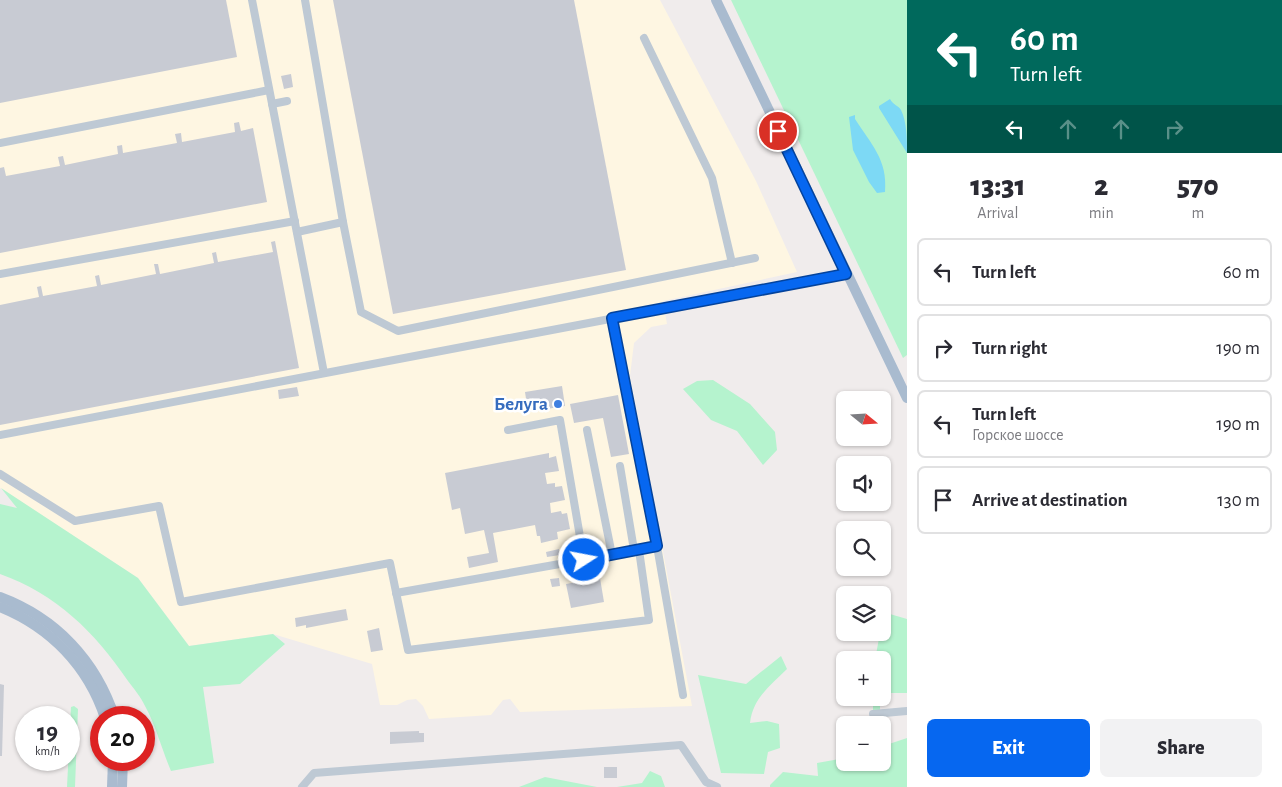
<!DOCTYPE html>
<html lang="en">
<head>
<meta charset="utf-8">
<style>
  :root { --surface:#fff; --page:#f2f2f3; --text:#2b2b33; --muted:#7c7c81; --line:#e1e1e2; --accent:#0667f0 }
  body { margin:0; font-family:"Alegreya Sans",sans-serif; background:var(--page); color:var(--text); height:100vh; display:flex; flex-direction:column; font-size:19px; white-space:nowrap }
  * { box-sizing:border-box; margin:0 }
  p { font-size:16px; color:var(--muted) }
  .icon { flex:none; width:28px; height:28px; fill:none; stroke:currentColor; stroke-width:2; stroke-linecap:round; stroke-linejoin:round }
  .map { position:relative; flex:1; overflow:hidden }
  .panel { display:flex; flex-direction:column; background:var(--surface); width:375px }
  .panel>* { flex:none }
  .top-card { background:#00695c; color:#fff; overflow:hidden }
  .needle { width:32px; rotate:108deg }
  .buttons { position:absolute; left:836px; top:391px; display:grid; gap:10px }
  .buttons a { display:grid; place-items:center; width:55px; height:55px; border-radius:8px; background:var(--surface); box-shadow:0 1px 4px #0004; font-size:25px }
  .speed { position:absolute; left:15px; top:706px; display:flex; gap:10px; font-size:25px; font-weight:700; text-align:center }
  .speed>* { display:grid; place-content:center; width:65px; height:65px; border-radius:50%; background:var(--surface); box-shadow:0 1px 4px #0004; line-height:1 }
  .speed small { font-size:12px; font-weight:400 }
  .speed .limit { border:8px solid #d22; background:#fff; color:#111 }
  .pin { position:absolute; display:grid; place-items:center; width:42px; height:42px; color:#fff; margin:-21px; border:2px solid #fff; border-radius:50%; box-shadow:0 1px 5px #0007 }
  .me { position:absolute; width:55px; margin:-28px; rotate:79deg; stroke-linejoin:round; filter:drop-shadow(0 0 4px #0008) }
  .turn { display:flex; align-items:center; gap:18px; height:105px; padding:0 20px; font-size:22px }
  .turn .icon { width:65px; height:65px; stroke-width:2.5 }
  .turn b { display:block; font-size:35px; line-height:42px }
  .lanes { display:flex; align-items:center; height:48px; padding:0 20px; background:#0003; justify-content:center; gap:25px; direction:ltr }
  .lanes .off { opacity:.35 }
  .eta { display:flex; justify-content:space-evenly; align-items:center; height:85px; text-align:center }
  .eta b { font-size:30px; font-weight:800; line-height:35px }
  .cta { display:flex; gap:10px; margin-top:auto; padding:10px 20px }
  .cta a { flex:1; height:58px; border-radius:8px; background:var(--accent); color:#fff; font-size:20px; font-weight:800; line-height:58px; text-align:center }
  .cta a+a { background:var(--page); color:var(--text) }
  ul { padding:0; list-style:none }
  li { display:flex; align-items:center; gap:15px; height:68px; margin:0 10px 8px; padding:0 10px; border:2px solid var(--line); border-radius:8px }
  li div { flex:1 }
  li b { display:block; font-size:19px }
  li em { font-style:normal }
  main { display:flex; flex:1; min-height:0 }
  .map>svg:first-child { display:block }
  .commercial { fill:#fef6e2 }
  .green { fill:#b5f3ce }
  .water { fill:#7dd9f5 }
  .building { fill:#c8cbd3 }
  .lines { fill:none; stroke-linecap:round; stroke-linejoin:round }
  .minor { stroke:#bec9d4; stroke-width:8 }
  .major { stroke:#a9bbcf; stroke-width:10 }
  .route-casing { stroke:#04439c; stroke-width:12 }
  .route { stroke:#0667f0; stroke-width:9 }
  .shop-dot { fill:#3f7fe0; stroke:#fff; stroke-width:2 }
  .labels { text-anchor:middle; dominant-baseline:central; stroke-width:5; stroke-linejoin:round; paint-order:stroke }
  .shop-label { font-size:19px; font-weight:bold; fill:#366cbe; stroke:#fff; text-anchor:end }
</style>
</head>
<body>
<main>
<div class="map">
<svg width="907" height="787" viewBox="0 0 907 787">
  <rect width="100%" height="100%" fill="#f0ecec"/>
  <path class="commercial" d="M0,0h660l96,181 41,91 -134,29 4,23 -16,3 -17,16 -4,33 62,330 -172,6 -10,-13 -7,1 -12,15 -62,4 -6,-13 -7,-7 -9,1 -10,5h-17l-8,-41 -99,-30 -84,12 -51,-68 -138,-90z"/>
  <g class="green">
    <path d="M731,0h176v355l-4,3z"/>
    <path d="M713,380l37,24 25,28 2,18 -14,15 -26,-34 -26,-11 -28,-31 14,-8z"/>
    <path d="M1,488l137,90 51,68 84,-12 12,10 -45,40 -37,3 11,76 -43,8c-9,-21 -15,-45 -26,-65 -4,-9 -11,-17 -17,-25 -33,-49 -72,-87 -128,-107v-70l17,4z"/>
    <path d="M883,612l24,7v74h-19l-8,10v22h-7v-27h9v-38h-7l5,-27 2,-1z"/>
    <path d="M781,656l6,13c-17,17 -34,29 -37,54l17,-2 12,3 1,24 -12,4 -4,22 -43,-1 -23,-98 48,9z"/>
    <path d="M74,706l4,3 -3,78h-8l4,-80z"/>
    <path d="M907,738v49h-137v-2l13,-13 35,4 -1,-13 28,-5v4h37l1,-16z"/>
    <path d="M650,771l11,5 4,11h-48l25,-4z"/>
    <path d="M545,777l52,10h-84h6z"/>
  </g>
  <g class="water">
    <path d="M890,99c3,6 8,6 11,11 6,12 6,30 6,43l-28,-45v-2z"/>
    <path d="M855,115v4c16,25 33,41 30,73l-8,1 -8,-11 -16,-32 -4,-33z"/>
  </g>
  <g class="building">
    <path d="M0,0h226l11,57 -237,46z"/>
    <path d="M333,0h241l52,270 -233,44z"/>
    <path d="M291,74l2,13 -9,2 -3,-13z"/>
    <path d="M239,122l2,9 12,-3 14,74 -267,51v-85l4,-1 2,9 54,-10 -2,-9 5,-1 2,9 53,-11 -1,-8 5,-1 1,8 54,-10 -2,-9 6,-1 1,9 53,-10 -1,-9z"/>
    <path d="M275,241l24,127 -299,57v-120l39,-8 -2,-10 4,-1 2,10 54,-10 -2,-10 4,-1 2,10 55,-11 -2,-10h4l2,10 54,-11 -2,-10 4,-1 2,10 55,-10 -2,-10z"/>
    <path d="M562,386l3,20 -37,6 -3,-20z"/>
    <path d="M297,387l2,9 -20,3 -1,-9z"/>
    <path d="M618,395l11,59 -18,3 -8,-39 -29,5 -4,-19z"/>
    <path d="M549,453v5l7,-2 3,15 -14,2 2,11 8,-1v4l7,-1 3,14 -15,3 1,10 10,-2 1,3 5,-1 3,16 -13,3 1,7 -17,4 -1,-7h-3l-2,-11 -42,8 5,29 -29,6 -2,-11 22,-4 -5,-23 -19,4 -5,-26 -8,2 -7,-37z"/>
    <path d="M559,549l1,6 -13,2 -1,-5z"/>
    <path d="M559,578l1,8 -8,1 -2,-8z"/>
    <path d="M600,578l4,24 -33,6 -5,-24z"/>
    <path d="M346,609l2,11 -42,8v-3l-10,2 -1,-9z"/>
    <path d="M379,628l4,22 -12,2 -4,-21z"/>
    <path d="M0,684l4,1 -2,71h-2z"/>
    <path d="M419,731v2h5v9l-34,2v-12z"/>
    <rect x="604" y="767" width="13" height="11"/>
  </g>
  <g class="lines">
    <g class="minor">
      <path d="M252,0l72,373"/>
      <path d="M305,0l38,222 18,90 37,19 357,-73"/>
      <path d="M644,38l68,140 20,85"/>
      <path d="M272,104l15,-3"/>
      <path d="M0,143l269,-53"/>
      <path d="M297,232l46,-10"/>
      <path d="M0,274l295,-53"/>
      <path d="M612,318l45,228 26,149"/>
      <path d="M508,430l52,-10 24,140"/>
      <path d="M587,430l25,125"/>
      <path d="M0,435l846,-161"/>
      <path d="M620,466l14,84"/>
      <path d="M0,474l75,47 84,-15 22,96 209,-39 18,87 241,-30 -10,-70 18,-4"/>
      <path d="M396,593l243,-43"/>
      <path d="M873,714l34,-3"/>
      <path d="M302,787l12,-14 367,-28 25,37 11,5"/>
    </g>
    <g class="major">
      <path d="M716,0l191,398"/>
      <path d="M0,597c56,21 96,63 115,121"/>
      <path d="M0,607c50,20 88,59 105,111"/>
      <path d="M112,787l1,-27"/>
      <path d="M122,787l1,-27"/>
    </g>
  </g>
  <g class="lines">
    <g class="route-casing">
      <path id="route" d="M584,560l73,-14 -45,-228 234,-44 -68,-143"/>
    </g>
    <use href="#route" class="route"/>
  </g>
  <circle class="shop-dot" cx="558" cy="404" r="5"/>
  <g class="labels">
    <g class="shop-label">
      <text x="548" y="404">Белуга</text>
    </g>
  </g>
</svg>
<div class="buttons">
<a><svg class="needle" viewBox="-14 -14 28 28"><path d="M0-13l5 13h-10z" fill="#e53935"/><path d="M0 13l5-13h-10z" fill="#7c7c81"/></svg></a>
<a><svg class="icon" aria-label="sound" viewBox="0 0 24 24"><path d="M4 9h4l5-4v14l-5-4H4zM17 9q2 3 0 6"/></svg></a>
<a><svg class="icon" aria-label="search" viewBox="0 0 24 24"><circle cx="10" cy="10" r="6"/><path d="M15 15l6 6"/></svg></a>
<a><svg class="icon" aria-label="layers" viewBox="0 0 24 24"><path d="M12 4l9 5-9 5-9-5zM3 14l9 5 9-5"/></svg></a>
<a>+</a>
<a>−</a>
</div>
<div class="speed"><div>19<small>km/h</small></div><div class="limit">20</div></div>
<div class="pin" style="left:778px;top:131px;background:#d93025"><svg class="icon" aria-label="arrive" viewBox="0 0 24 24"><path d="M6 21V4h12l-3 4 3 4H6"/></svg></div>
<svg class="me" style="left:584px;top:560px" viewBox="-20 -20 40 40"><circle r="17" fill="#0667f0" stroke="#fff" stroke-width="3"/><path d="M0-11L8 9 0 5-8 9z" fill="#fff"/></svg>
</div>
<section class="panel">
<div class="top-card">
<div class="turn"><svg class="icon" aria-label="left" viewBox="0 0 24 24"><path d="M17 20v-9H6M10 6l-5 5 5 5"/></svg><div><b>60 m</b>Turn left</div></div>
<div class="lanes"><svg class="icon" aria-label="left" viewBox="0 0 24 24"><path d="M17 20v-9H6M10 6l-5 5 5 5"/></svg><svg class="icon off" aria-label="ahead" viewBox="0 0 24 24"><path d="M12 20V5M6 11l6-6 6 6"/></svg><svg class="icon off" aria-label="ahead" viewBox="0 0 24 24"><path d="M12 20V5M6 11l6-6 6 6"/></svg><svg class="icon off" aria-label="right" viewBox="0 0 24 24"><path d="M7 20v-9h11M14 6l5 5-5 5"/></svg></div>
</div>
<div class="eta">
<div><b>13:31</b><p>Arrival</p></div>
<div><b>2</b><p>min</p></div>
<div><b>570</b><p>m</p></div>
</div>
<ul>
<li><svg class="icon" aria-label="left" viewBox="0 0 24 24"><path d="M17 20v-9H6M10 6l-5 5 5 5"/></svg><div><b>Turn left</b></div><em>60 m</em></li>
<li><svg class="icon" aria-label="right" viewBox="0 0 24 24"><path d="M7 20v-9h11M14 6l5 5-5 5"/></svg><div><b>Turn right</b></div><em>190 m</em></li>
<li><svg class="icon" aria-label="left" viewBox="0 0 24 24"><path d="M17 20v-9H6M10 6l-5 5 5 5"/></svg><div><b>Turn left</b><p>Горское шоссе</p></div><em>190 m</em></li>
<li><svg class="icon" aria-label="arrive" viewBox="0 0 24 24"><path d="M6 21V4h12l-3 4 3 4H6"/></svg><div><b>Arrive at destination</b></div><em>130 m</em></li>
</ul>
<div class="cta"><a>Exit</a><a>Share</a></div>
</section>
</main>
</body>
</html>
